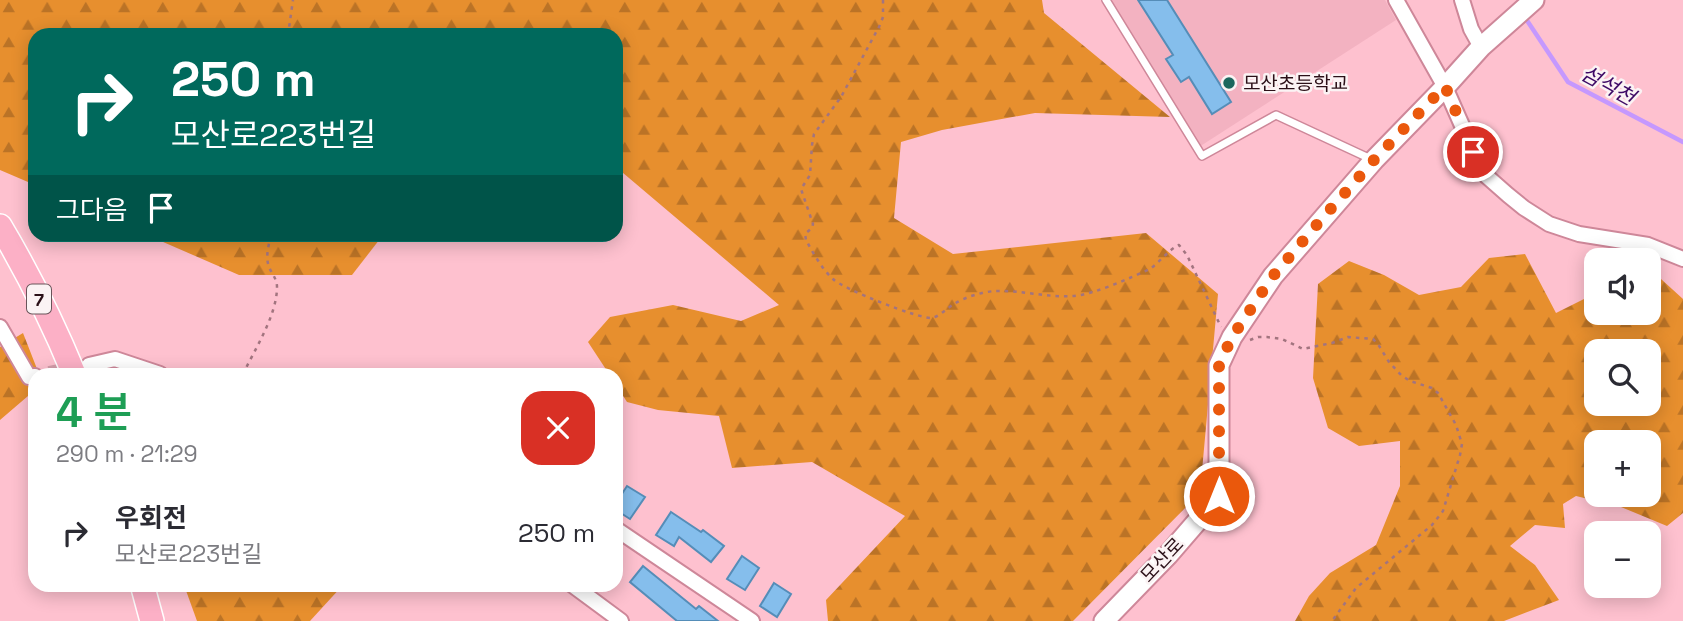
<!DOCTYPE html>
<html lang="ko">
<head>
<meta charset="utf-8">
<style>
  :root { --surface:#fff; --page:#f2f2f3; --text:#2b2b33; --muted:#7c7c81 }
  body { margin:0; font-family:"Space Grotesk","Noto Sans KR",sans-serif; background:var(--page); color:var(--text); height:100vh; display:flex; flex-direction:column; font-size:26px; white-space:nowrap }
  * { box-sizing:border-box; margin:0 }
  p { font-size:23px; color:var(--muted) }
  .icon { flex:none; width:38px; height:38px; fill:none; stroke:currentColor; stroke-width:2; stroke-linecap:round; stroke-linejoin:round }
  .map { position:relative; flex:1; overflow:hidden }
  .drawer { position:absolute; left:28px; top:368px; width:595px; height:224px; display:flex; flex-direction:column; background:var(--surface); border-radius:21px; box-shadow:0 4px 18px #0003 }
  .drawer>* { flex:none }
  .guide { position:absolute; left:28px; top:28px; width:595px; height:214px; border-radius:21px; box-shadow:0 4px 18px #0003; background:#00695c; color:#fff; overflow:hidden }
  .tools { position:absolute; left:1584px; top:248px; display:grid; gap:14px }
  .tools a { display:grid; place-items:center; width:77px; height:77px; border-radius:14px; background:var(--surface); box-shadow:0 4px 18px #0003; font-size:35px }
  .pin { position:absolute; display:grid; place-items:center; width:60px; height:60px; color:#fff; margin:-30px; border:4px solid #fff; border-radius:50%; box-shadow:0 2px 7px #0007 }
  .me { position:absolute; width:77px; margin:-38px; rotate:0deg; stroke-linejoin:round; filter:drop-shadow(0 0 5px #0008) }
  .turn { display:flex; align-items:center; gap:24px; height:147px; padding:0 28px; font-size:32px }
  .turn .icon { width:91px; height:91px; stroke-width:2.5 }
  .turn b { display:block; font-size:49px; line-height:60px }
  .then { display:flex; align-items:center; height:66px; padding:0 28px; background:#0003; gap:14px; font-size:26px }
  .round { display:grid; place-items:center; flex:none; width:74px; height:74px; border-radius:21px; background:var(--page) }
  .head { display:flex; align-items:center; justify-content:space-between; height:119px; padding:0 28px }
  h1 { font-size:42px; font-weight:600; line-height:52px; color:#1e9e55 }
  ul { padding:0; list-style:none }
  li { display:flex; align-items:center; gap:21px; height:91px; padding:0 28px }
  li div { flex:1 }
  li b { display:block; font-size:26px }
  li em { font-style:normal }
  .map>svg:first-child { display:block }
  .built { fill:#f3b2c1 }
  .forest { fill:url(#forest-firs); fill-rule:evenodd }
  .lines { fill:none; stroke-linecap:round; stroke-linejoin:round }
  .stream { stroke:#c598fe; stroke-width:4.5 }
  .building { fill:#85beec; stroke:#558db8; stroke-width:2 }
  .minor-tunnel { stroke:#d49eaa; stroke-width:14; stroke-dasharray:14 7; stroke-linecap:butt }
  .service-casing { stroke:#ce8799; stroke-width:10 }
  .minor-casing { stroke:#ce8799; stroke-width:18 }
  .tertiary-casing { stroke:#ce8799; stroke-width:23 }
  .primary-casing { stroke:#fff; stroke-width:26 }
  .path { stroke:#a2747f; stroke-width:2.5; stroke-dasharray:3.5 5; stroke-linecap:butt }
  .service { stroke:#fff; stroke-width:7 }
  .minor { stroke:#fff; stroke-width:14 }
  .tertiary { stroke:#fff; stroke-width:19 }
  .primary { stroke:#fcb0c6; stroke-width:23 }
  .route { stroke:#ea580c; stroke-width:12; stroke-dasharray:0 21.6 }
  .poi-dot { fill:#1d675e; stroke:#fbf3f4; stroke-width:2.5 }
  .labels { text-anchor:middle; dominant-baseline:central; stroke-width:5; stroke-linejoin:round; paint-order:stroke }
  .shield { fill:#fbf3f4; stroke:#69545a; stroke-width:2 }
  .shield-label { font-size:18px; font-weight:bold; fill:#2b1018 }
  .poi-label { font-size:19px; fill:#2b1018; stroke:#fbf3f4; text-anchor:start }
  .street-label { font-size:19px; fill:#2b1018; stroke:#fbf3f4 }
  .water-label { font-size:21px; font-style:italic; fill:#3d0965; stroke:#fbf3f4 }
</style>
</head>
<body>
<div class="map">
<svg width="1683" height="621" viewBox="0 0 1683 621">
  <defs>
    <pattern id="forest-firs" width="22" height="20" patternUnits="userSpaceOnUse" patternTransform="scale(1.75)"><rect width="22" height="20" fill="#e78f2e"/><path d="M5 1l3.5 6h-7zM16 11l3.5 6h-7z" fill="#bb7326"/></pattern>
  </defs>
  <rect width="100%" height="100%" fill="#fec1cf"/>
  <path class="built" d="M1110,0h275l11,20 -197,127z"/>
  <g class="forest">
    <path d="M0,0h1042l2,13 126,104 -135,-4 -93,17 -41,12 -7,76 59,36 193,-21 72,61 -18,199 -127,128h-245l-2,-21 79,-84 -93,-54 -80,6 -13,-52 -61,-6 -31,-8 -11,-17v-11h-7l-21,-32 22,-25 63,-12 68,16 38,-16 -163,-138v-132h-581v150l-35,-15z"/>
    <path d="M147,235h236l-31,40h-113z"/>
    <path d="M1525,254l31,59 40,-20v20h52l1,-32 12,-2 22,20v214l-16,13 -46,-19 -45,-11 -13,8 2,24 -30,-3 -25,21 25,19 24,35 -55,21h-209l14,-25 21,-23 46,-28 24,-59v-45l-41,5 -31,-18 -15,-50 5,-94 31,-23 35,14 35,20 42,-8 28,-29zM1596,352h52v52h-52zM1596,443h52v52h-52z"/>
    <path d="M23,333l16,41h-4v16l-35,30v-73z"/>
    <path d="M184,585h159l-33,36h-113z"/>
  </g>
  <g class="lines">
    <path class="stream" d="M1524,16l44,66 115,60"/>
  </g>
  <g class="building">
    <path d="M1138,0h29l64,102 -19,12 -23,-37 -8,5 -15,-23 7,-4z"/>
    <path d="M627,486l18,11 -15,22 -14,-9v-7z"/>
    <path d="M671,512l30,20 2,-2 21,16 -13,16 -32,-25 -5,9 -18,-11z"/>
    <path d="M742,556l17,12 -14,22 -18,-11z"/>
    <path d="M643,566l53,43 3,-3 19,15h-41l-47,-39z"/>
    <path d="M774,583l17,11 -14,23 -17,-11z"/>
  </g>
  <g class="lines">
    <path class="minor-tunnel" d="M49,373l29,-6"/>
    <g class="service-casing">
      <path id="service" d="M1106,0l96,156 74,-41 97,45"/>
    </g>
    <g class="minor-casing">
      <g id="minor">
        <path d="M1396,0l49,87 38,86 25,22 16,13 25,16 30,10 69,11 35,14"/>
        <path d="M1462,0l9,29 10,18"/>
        <path d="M0,327l29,50 6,-1"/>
        <path d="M89,365l26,-6 45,15"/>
        <path d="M616,529l136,92"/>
        <path d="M571,584l50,37"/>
      </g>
    </g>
    <g class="tertiary-casing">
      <path id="tertiary" d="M1104,621l64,-66 51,-59v-131l13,-28 41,-61 101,-116 71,-73 36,-40 53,-47"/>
    </g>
    <g class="primary-casing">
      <g id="primary">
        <path d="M0,226c28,47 53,97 74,148"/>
        <path d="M142,584l10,37"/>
      </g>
    </g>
    <g class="path">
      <path d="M883,0v17l-3,8 -39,72 -27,37 -2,11 -2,30 -9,14 12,35 -1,4 -7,6 1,6c7,13 16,29 27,39 10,10 86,40 99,39 8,-2 15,-10 22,-14 11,-7 28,-12 41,-13 26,-1 53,7 79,5 21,-2 56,-18 76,-27 10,-7 18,-19 29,-24l8,10 34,72"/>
      <path d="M288,35l5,-35"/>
      <path d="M1250,340l8,-3h9l15,2 21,10 29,-6 16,-6 25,2 5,5 11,18 12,13 9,6 22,7 6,5 18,32 6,19 -2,11 -17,56 -11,14 -76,63 -24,33"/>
      <path d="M243,374c12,-25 34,-59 34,-87 0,-8 -5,-13 -8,-20 -4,-11 0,-22 2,-33"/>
    </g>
    <use href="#service" class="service"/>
    <use href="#minor" class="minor"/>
    <use href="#tertiary" class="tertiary"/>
    <use href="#primary" class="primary"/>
  </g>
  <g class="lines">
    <path class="route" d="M1219,496v-131l13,-28 41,-61 47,-55 54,-61 71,-74 28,66"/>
  </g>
  <circle class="poi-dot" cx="1229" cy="83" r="7"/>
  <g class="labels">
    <rect class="shield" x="27" y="284.5" width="24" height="29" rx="5"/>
    <g class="shield-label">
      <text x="39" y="299">7</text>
    </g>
    <g class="poi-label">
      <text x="1243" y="83">모산초등학교</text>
    </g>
    <g class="street-label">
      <text transform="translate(1162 560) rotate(-47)">모산로</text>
    </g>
    <g class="water-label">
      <text transform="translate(1608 85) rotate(29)">섬석천</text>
    </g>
  </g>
</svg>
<div class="tools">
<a><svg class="icon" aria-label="sound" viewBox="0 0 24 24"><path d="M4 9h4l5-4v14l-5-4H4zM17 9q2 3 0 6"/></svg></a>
<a><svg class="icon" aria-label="search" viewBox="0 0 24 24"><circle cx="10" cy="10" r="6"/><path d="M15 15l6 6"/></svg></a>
<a>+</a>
<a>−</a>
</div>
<div class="pin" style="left:1473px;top:152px;background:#d93025"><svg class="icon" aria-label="arrive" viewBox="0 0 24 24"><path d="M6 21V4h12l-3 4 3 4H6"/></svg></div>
<svg class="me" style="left:1219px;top:496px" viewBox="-20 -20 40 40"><circle r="17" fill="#ea580c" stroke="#fff" stroke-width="3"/><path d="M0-11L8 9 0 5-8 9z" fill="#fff"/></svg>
<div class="guide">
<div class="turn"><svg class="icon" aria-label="right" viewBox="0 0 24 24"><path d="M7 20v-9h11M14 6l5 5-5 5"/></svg><div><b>250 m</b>모산로223번길</div></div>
<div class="then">그다음<svg class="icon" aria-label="arrive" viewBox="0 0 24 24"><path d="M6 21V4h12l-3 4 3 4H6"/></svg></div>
</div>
<section class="drawer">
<div class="head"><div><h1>4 분</h1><p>290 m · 21:29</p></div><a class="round" style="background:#d93025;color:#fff"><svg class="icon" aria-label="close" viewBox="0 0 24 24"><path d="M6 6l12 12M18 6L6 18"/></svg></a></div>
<ul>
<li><svg class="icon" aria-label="right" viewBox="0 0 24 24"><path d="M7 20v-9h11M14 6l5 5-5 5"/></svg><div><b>우회전</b><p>모산로223번길</p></div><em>250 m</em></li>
</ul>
</section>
</div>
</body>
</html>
